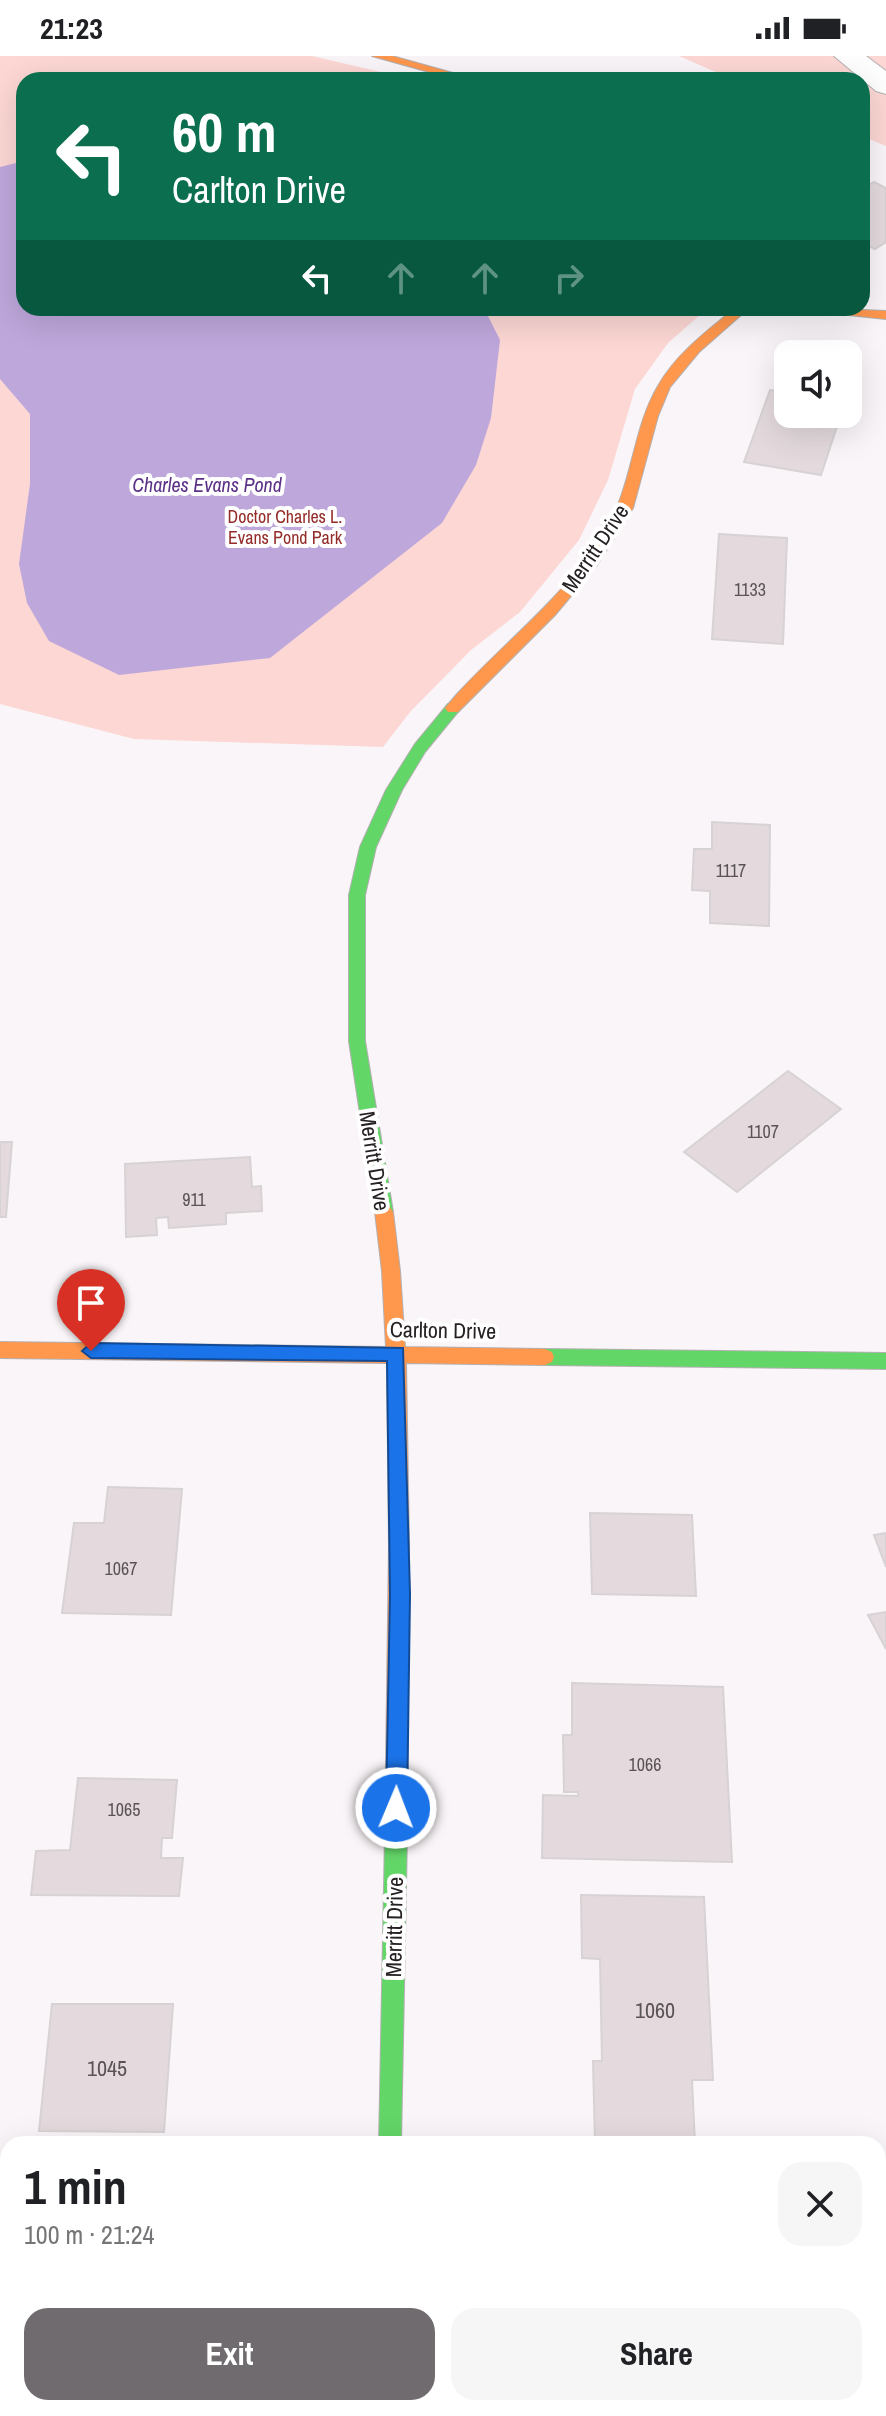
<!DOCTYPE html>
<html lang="en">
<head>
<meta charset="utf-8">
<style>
  :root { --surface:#fff; --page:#f6f6f6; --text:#202124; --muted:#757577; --accent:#706b6e }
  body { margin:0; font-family:"Archivo Narrow",sans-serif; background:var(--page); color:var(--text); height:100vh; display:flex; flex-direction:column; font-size:30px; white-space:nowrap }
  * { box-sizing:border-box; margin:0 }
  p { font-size:26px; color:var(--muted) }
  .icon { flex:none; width:44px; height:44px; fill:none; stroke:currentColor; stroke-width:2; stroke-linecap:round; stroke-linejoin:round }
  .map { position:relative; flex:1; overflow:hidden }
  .drawer { position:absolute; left:0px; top:2080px; width:886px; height:280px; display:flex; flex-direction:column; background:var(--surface); border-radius:24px 24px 0 0; box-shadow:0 8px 32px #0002 }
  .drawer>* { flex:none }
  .banner { position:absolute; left:16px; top:16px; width:854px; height:244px; border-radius:24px; box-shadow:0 8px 32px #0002; background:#0b6e4f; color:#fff; overflow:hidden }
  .fabs { position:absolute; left:774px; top:284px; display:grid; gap:16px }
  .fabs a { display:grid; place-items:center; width:88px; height:88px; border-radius:16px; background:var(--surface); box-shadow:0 8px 32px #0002; font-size:40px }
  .pin { position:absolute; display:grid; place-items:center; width:68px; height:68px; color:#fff; margin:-82px -34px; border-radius:50% 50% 50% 0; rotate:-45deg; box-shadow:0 0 8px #0007 }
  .pin .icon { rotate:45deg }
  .me { position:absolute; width:88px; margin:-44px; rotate:1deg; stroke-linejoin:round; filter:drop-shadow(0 0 6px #0008) }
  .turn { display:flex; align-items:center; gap:28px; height:168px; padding:0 24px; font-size:36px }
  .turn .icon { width:104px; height:104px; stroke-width:2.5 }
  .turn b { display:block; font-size:56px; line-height:68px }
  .lanes { display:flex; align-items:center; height:76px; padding:0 24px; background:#0003; justify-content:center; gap:40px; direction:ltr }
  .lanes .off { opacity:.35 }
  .round { display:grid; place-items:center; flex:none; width:84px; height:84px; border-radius:24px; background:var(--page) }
  .overview { display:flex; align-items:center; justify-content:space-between; height:136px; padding:0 24px }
  h1 { font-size:48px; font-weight:700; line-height:60px }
  .button { display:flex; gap:16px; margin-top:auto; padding:16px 24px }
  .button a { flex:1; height:92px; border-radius:24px; background:var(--accent); color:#fff; font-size:32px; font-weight:700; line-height:92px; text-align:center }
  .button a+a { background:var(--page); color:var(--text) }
  .status { display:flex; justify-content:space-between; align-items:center; height:56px; padding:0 40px; background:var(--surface); direction:ltr }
  .status svg { height:22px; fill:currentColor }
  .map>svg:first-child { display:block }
  .green { fill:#fcd7d4 }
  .water { fill:#bea7db }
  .building { fill:#e4dadd; stroke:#d7d2d4; stroke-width:2 }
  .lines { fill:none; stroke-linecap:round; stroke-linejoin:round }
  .street-casing { stroke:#b4b0b2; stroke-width:2 }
  .fast-casing { stroke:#b4b0b2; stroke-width:2 }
  .slow-casing { stroke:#b4b0b2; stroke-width:2 }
  .street { fill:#fefefe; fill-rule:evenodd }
  .fast { fill:#63d668; fill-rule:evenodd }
  .slow { fill:#ff974d; fill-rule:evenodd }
  .route { fill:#1a73e8; stroke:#114b97; stroke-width:2 }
  .labels { text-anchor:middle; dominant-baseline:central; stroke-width:8; stroke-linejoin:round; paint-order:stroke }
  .far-park-label { font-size:18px; fill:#932c28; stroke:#fff }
  .number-label { font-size:18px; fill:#5a5356 }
  .far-water-label { font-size:20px; font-style:italic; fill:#5b3187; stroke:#fff }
  .street-label { font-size:22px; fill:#262123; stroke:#fff }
  .near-number-label { font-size:22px; fill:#5a5356 }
</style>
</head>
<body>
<div class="status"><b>21:23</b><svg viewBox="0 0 49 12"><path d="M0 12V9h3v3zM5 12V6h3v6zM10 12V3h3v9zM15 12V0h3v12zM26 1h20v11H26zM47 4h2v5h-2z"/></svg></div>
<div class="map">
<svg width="886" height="2360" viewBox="0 0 886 2360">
  <rect width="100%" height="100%" fill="#faf5f8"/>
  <g class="green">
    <path d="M0,0h312l103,24h-391v228h684l-40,35 -33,46 -27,91 -29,60 -59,72 -49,38 -61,62 -27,35 -249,-8 -134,-35z"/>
    <path d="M679,0h207v90l-24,-10v-56h-128z"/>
  </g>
  <path class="water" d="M24,105v147h460l16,32 -9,78 -15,47 -34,58 -172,135 -151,17 -70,-34 -22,-38 -8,-39 11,-80v-70l-30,-35v-212z"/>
  <g class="building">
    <path d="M874,126l12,6v54l-11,7 -13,-6v-54z"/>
    <path d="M770,334l18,3v21h53l-20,61 -77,-13z"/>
    <path d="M719,478l68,4 -4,106 -71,-5z"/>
    <path d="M712,766l58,3 -1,101 -59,-3v-32l-18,-1 2,-41h18z"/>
    <path d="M788,1015l53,38 -104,83 -53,-40z"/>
    <path d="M0,1086h12l-6,75h-6z"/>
    <path d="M250,1101l2,30 9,-1 1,25 -36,2v11l-57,4 -1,-11 -12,1 1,17 -31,2 -1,-73z"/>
    <path d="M108,1431l74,2 -11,126 -109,-2 12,-90h30z"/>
    <path d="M590,1457l102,2 4,81 -104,-2z"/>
    <path d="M886,1477v34l-12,-32z"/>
    <path d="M886,1556v37l-18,-34z"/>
    <path d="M572,1627l151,4 9,175 -190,-4 1,-63 35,1v-4h-14l-1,-57h9z"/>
    <path d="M78,1722l99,2 -5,58h-10l-1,20h22l-4,38 -148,-1 5,-44 34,-1z"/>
    <path d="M581,1839l123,2 9,183h-21l3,64 -100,-2 -2,-81h9l-2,-102 -18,-1z"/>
    <path d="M52,1948h121l-9,128 -125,-1z"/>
    <path d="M566,2352h213l1,8h-214z"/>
  </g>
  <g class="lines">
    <g class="street-casing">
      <g id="street">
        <path d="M834,0h32l20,15v23l-10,-3z"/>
        <rect x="0" y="2187" width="8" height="58"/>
        <rect x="357" y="2352" width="60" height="8"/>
      </g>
    </g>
    <g class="fast-casing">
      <g id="fast">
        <path d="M453,647l8,5 -36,44 -23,38 -26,57 -11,48v146l28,171 -3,5h-12l-3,-5 -26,-171v-146l11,-48 26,-57 29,-46 33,-40z"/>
        <path d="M545,1293l341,4v16l-341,-4 -7,-3 -2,-5 2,-5z"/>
        <path d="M396,1769l8,3 3,7 -6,309h-22l6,-309 3,-7z"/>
      </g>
    </g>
    <g class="slow-casing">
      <g id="slow">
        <path d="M372,0h20l86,24h-20z"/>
        <path d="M735,252h14l-50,44 -29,35 -12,29 -25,92 -36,57 -42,50 -97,97h-10l-3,-4 13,-15c49,-53 106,-96 145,-158 31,-50 28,-103 55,-149 18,-32 49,-55 77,-78z"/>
        <path d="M814,252l72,3v8l-66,-7z"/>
        <path d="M384,1149l6,2 3,5 7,59 5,76 140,2 7,3 2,5 -2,5 -7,3 -139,-2 3,183 -2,289 -3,7 -8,3 -8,-3 -3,-7 4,-289 -2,-183 -387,-5v-16l386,5 -4,-76 -7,-59 3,-5z"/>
      </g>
    </g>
    <use href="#street" class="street"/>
    <use href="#fast" class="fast"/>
    <use href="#slow" class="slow"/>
  </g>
  <path class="route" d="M91,1287l312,5 7,246 -3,214 -3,7 -8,3 -7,-3 -3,-7 4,-214 -3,-233 -296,-3 -9,-7z"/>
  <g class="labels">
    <g class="far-park-label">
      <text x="285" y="460">Doctor Charles L.<tspan x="285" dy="21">Evans Pond Park</tspan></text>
    </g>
    <g class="number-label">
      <text x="750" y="533">1133</text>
      <text x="731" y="814">1117</text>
      <text x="763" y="1075">1107</text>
      <text x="194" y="1143">911</text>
      <text x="121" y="1512">1067</text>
      <text x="645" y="1708">1066</text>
      <text x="124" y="1753">1065</text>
    </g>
    <g class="far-water-label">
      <text x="207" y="428">Charles Evans Pond</text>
    </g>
    <g class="street-label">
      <text transform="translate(595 492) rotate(-56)">Merritt Drive</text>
      <text transform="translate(375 1105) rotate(81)">Merritt Drive</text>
      <text transform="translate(443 1274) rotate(1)">Carlton Drive</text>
      <text transform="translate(394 1871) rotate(-89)">Merritt Drive</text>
    </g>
    <g class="near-number-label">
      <text x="655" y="1954">1060</text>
      <text x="107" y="2012">1045</text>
    </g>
  </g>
</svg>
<div class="fabs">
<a><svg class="icon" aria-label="sound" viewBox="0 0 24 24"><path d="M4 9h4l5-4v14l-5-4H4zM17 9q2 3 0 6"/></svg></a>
</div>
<div class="pin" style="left:91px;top:1295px;background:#d93025"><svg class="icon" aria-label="arrive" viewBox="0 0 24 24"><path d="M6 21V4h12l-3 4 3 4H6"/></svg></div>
<svg class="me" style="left:396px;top:1752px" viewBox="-20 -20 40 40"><circle r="17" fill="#1a73e8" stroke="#fff" stroke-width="3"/><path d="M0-11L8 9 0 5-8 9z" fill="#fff"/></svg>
<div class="banner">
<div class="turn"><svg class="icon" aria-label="left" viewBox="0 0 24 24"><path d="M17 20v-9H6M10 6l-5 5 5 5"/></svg><div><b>60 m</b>Carlton Drive</div></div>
<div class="lanes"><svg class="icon" aria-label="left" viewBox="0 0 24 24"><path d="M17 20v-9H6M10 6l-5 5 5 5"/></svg><svg class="icon off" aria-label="ahead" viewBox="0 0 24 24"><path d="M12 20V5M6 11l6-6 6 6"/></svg><svg class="icon off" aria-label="ahead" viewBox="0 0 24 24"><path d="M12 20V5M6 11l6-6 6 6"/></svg><svg class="icon off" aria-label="right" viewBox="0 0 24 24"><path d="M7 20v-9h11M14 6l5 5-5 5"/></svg></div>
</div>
<section class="drawer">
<div class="overview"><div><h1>1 min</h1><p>100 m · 21:24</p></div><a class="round"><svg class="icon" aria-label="close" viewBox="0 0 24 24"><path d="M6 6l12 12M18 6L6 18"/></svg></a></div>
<div class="button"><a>Exit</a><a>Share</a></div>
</section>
</div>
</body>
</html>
